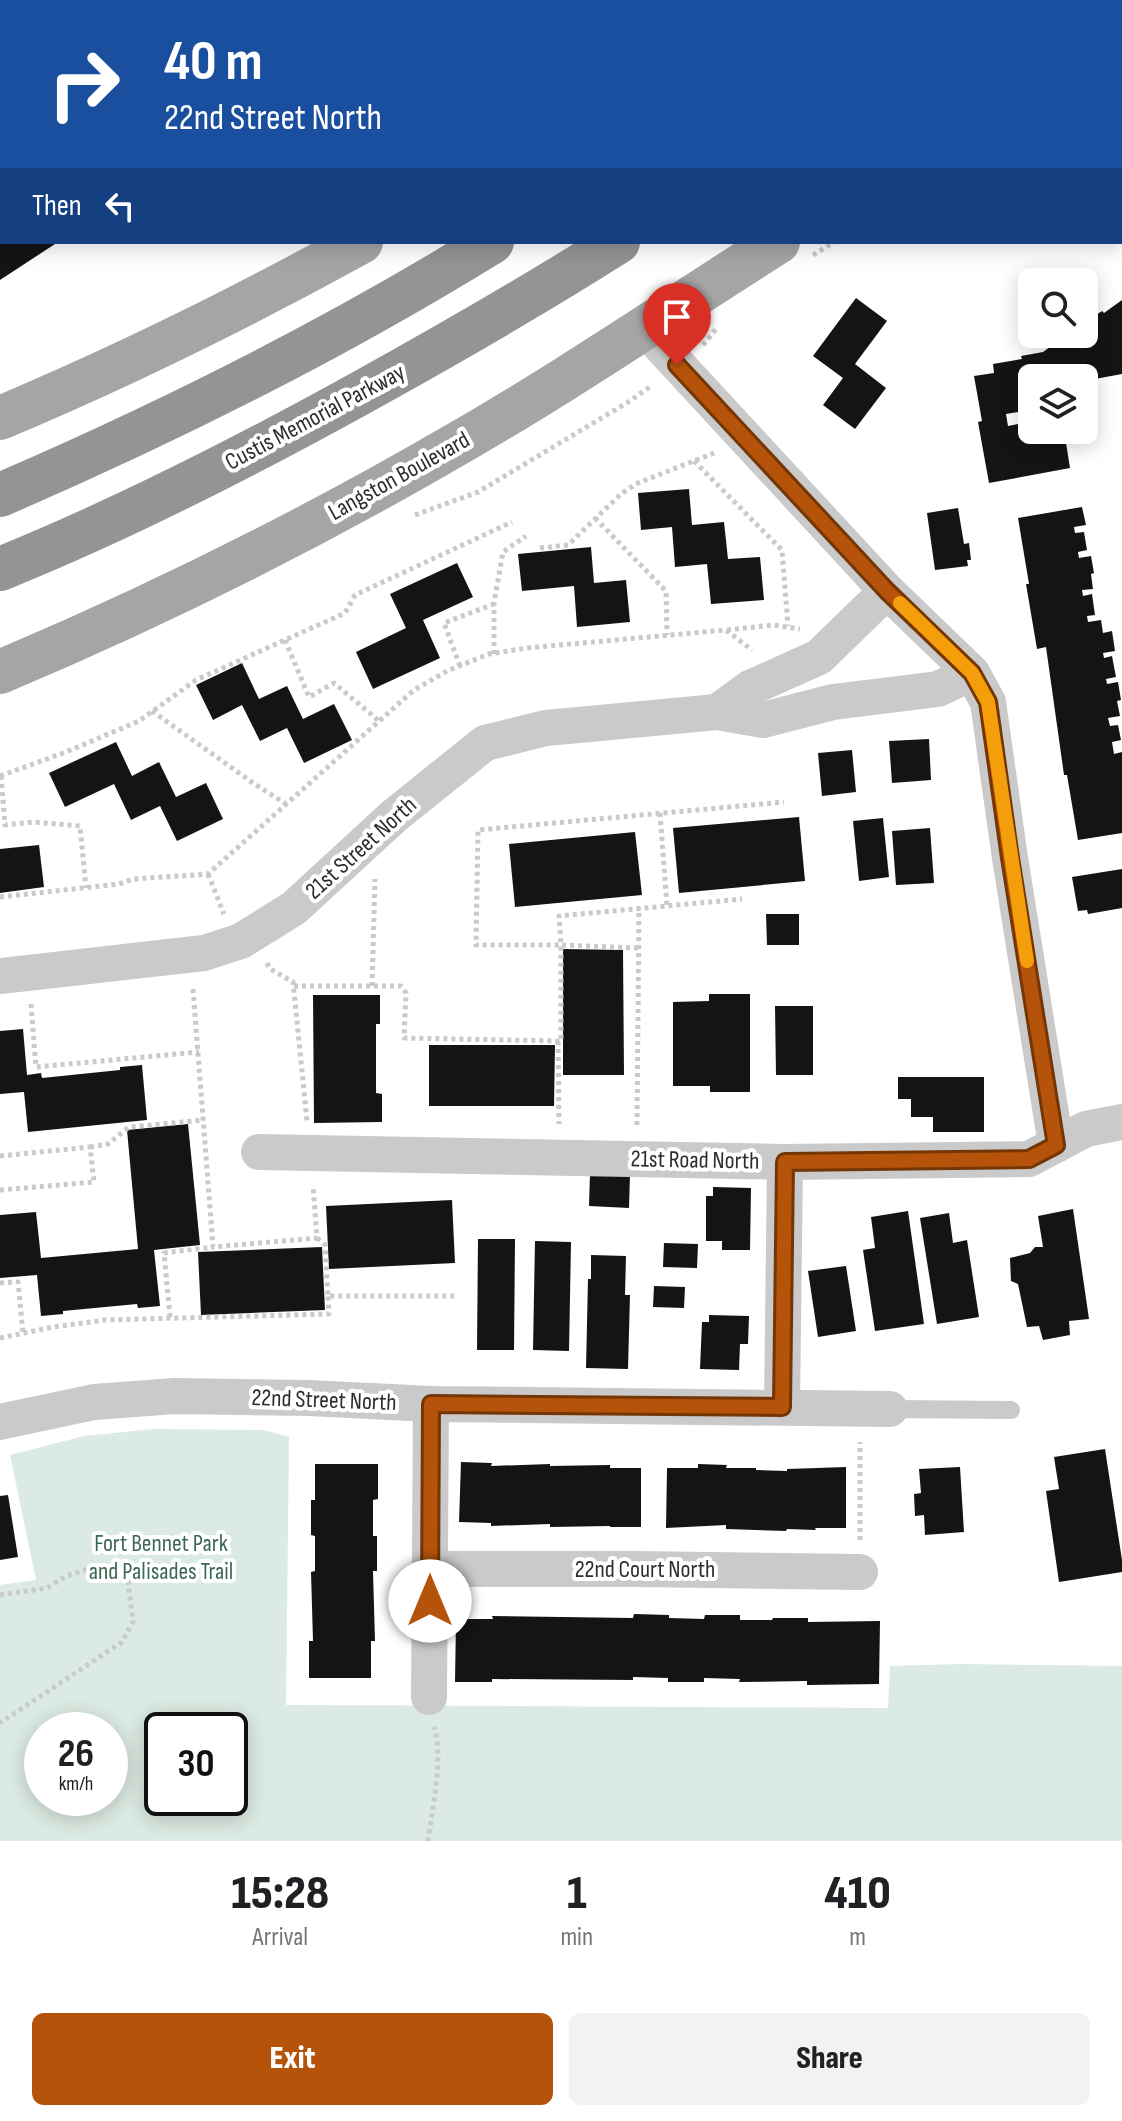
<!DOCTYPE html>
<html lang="en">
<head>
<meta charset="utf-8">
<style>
  :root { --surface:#fff; --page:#f2f2f2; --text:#202124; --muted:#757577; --accent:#b45309 }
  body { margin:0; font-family:"Sofia Sans Condensed",sans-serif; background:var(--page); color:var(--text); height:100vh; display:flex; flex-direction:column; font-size:30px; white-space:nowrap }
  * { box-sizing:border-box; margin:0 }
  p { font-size:26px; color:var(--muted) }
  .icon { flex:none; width:44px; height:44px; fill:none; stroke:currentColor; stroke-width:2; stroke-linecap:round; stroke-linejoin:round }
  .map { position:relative; height:1841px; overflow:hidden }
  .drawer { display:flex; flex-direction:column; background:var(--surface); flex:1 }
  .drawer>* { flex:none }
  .guide { position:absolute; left:0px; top:0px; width:1122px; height:244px; box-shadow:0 4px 20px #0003; background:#1a4fa0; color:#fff; overflow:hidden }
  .controls { position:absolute; left:1018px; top:268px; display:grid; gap:16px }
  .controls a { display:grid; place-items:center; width:80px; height:80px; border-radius:12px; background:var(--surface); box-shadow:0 4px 20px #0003; font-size:40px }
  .speed { position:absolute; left:24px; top:1712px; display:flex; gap:16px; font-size:40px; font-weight:700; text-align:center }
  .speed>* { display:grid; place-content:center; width:104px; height:104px; border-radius:50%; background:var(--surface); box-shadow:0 4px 20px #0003; line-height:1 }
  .speed small { font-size:20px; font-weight:400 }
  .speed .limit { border:4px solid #111; border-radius:12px; background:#fff; color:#111 }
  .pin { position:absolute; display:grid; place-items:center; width:68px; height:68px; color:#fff; margin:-82px -34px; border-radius:50% 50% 50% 0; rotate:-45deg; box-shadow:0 0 8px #0007 }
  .pin .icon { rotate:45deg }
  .me { position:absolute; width:88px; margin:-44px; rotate:0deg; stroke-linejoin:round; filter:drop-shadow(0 0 6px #0008) }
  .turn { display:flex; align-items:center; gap:28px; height:168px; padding:0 32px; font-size:36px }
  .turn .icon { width:104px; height:104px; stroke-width:2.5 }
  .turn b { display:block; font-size:56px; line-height:68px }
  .then { display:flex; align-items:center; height:76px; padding:0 32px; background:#0003; gap:16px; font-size:30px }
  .eta { display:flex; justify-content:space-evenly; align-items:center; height:136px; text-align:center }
  .eta b { font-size:48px; font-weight:800; line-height:56px }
  .cta { display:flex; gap:16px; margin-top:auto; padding:16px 32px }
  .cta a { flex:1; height:92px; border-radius:12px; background:var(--accent); color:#fff; font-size:32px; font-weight:800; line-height:92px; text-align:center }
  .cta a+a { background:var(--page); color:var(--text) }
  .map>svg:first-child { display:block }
  .green { fill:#dbeae2; fill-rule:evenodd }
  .building { fill:#141414 }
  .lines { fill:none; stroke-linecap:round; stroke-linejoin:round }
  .path { stroke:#cacaca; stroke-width:5; stroke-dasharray:4 4; stroke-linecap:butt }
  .service { stroke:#cacaca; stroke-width:18 }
  .minor { stroke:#cacaca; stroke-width:36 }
  .tertiary { stroke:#cacaca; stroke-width:44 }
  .primary { stroke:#a5a5a5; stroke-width:44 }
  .motorway { stroke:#949494; stroke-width:44 }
  .route-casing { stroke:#753606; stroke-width:20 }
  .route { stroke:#b45309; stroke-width:14 }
  .slow { stroke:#f59e0b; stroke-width:14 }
  .labels { text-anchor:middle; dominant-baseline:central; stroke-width:8; stroke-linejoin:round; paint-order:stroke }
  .street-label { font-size:24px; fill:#2d2d2d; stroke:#fff }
  .park-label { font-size:24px; fill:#3c6752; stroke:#fff }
</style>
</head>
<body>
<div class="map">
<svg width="1122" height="1841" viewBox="0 0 1122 1841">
  <rect width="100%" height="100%" fill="#fff"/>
  <path class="green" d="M154,1429l110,1 25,7 -3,268 602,3 2,-42 71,-2 161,2v175h-1122v-256l36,-5 -26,-125 74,-19zM42,1730h68v68h-68zM162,1730h68v68h-68z"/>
  <g class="building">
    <path d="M0,242h58l-58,38z"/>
    <path d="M856,298l31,23 -32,43 31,24 -31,41 -32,-24 20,-27 -30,-22z"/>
    <path d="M1122,300v74l-38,7v-3h-52v14l-4,1 3,17 -25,4 2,12 24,-5v9h32l6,38 -81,15 -11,-61 4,-1 -8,-45 20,-3 -1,-9 29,-5 -1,-3 22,-4 25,-18h16v-11l18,-12 2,2z"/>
    <path d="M689,489l3,36 32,-3 4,37 32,-2 4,43 -53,4 -4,-40 -32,3 -3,-40 -31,3 -3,-37z"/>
    <path d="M1082,507l4,18 -12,2 1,6 9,-1 3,18 -9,2 1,6 12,-2 3,17 -3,1 2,15 -11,1 1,6 9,-2 3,21 -8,1 1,6 13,-2 2,13 9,-2 3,20 -12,2 1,5 8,-2 4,21 -10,2 1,5 11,-2 3,18 -4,1 3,15 -12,2 2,8 8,-1 3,15 -9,2 2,12 8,-2v81l-44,7 -11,-65h-3l-18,-128 -9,2 -11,-65h3l-11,-66z"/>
    <path d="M958,508l6,36 5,-1 2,17h-4l1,6 -33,4 -8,-57z"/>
    <path d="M591,547l3,36 32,-3 4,42 -53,5 -3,-41 -52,5 -4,-37z"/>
    <path d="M457,563l16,34 -50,23 17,38 -67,31 -17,-37 50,-24 -16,-34z"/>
    <path d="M242,663l17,36 28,-13 16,33 31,-15 18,36 -48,23 -17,-35 -27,13 -18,-36 -29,15 -17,-35z"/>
    <path d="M929,739l2,41 -39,3 -3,-42z"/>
    <path d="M116,742l16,34 27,-14 17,35 30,-14 17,36 -46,22 -17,-35 -29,14 -17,-36 -49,23 -16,-34z"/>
    <path d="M852,750l4,42 -34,4 -4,-43z"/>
    <path d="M799,817l6,64 -126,12 -6,-65z"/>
    <path d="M883,818l6,59 -30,4 -6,-60z"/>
    <path d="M930,828l4,55 -38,2 -4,-54z"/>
    <path d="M635,832l7,63 -127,12 -6,-63z"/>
    <path d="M39,845l5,42 -44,6v-44z"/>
    <path d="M1122,869v39l-34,6 -1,-4 -9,1 -6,-34z"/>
    <path d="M766,914h33v31h-32z"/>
    <path d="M563,949l60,1 1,125h-61z"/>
    <path d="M709,994h41v98h-40v-6h-37v-84l36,-1z"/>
    <path d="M313,995h67v29h-4v69l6,1v28l-68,1z"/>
    <path d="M775,1006h38v69h-37z"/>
    <path d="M23,1029l4,46 14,-2 1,5 78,-8v-3l22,-2 5,55 -119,12 -4,-40 -24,2v-63z"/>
    <path d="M429,1045h126l-1,61h-125z"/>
    <path d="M898,1077h86v55h-51v-15h-22v-18h-13z"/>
    <path d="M188,1124l12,121 -46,5 6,56 -22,2 -1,-4 -74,7v3l-22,2 -4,-41 -37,3v-63l36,-3 5,46 97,-9 -11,-119z"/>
    <path d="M590,1173l40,1 -1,34 -40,-2z"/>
    <path d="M713,1187l38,1 -1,62h-28v-9h-16v-45h7z"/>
    <path d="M452,1200l3,63 -126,6 -3,-63z"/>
    <path d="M1073,1209l16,110 -20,2 1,14 -27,5 -4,-14 -12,1 -9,-43 -7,-3 -1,-23 20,-5 5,-6h8l-5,-31z"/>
    <path d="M908,1211l16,113 -49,7 -12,-81 12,-2 -4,-31z"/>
    <path d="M949,1213l4,30 14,-3 12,77 -42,7 -17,-106z"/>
    <path d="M478,1239h37l-1,111h-37z"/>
    <path d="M535,1241l36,1 -2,109 -36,-1z"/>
    <path d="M664,1243l34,1 -1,24 -34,-1z"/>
    <path d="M322,1247l3,63 -124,5 -3,-63z"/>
    <path d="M591,1255l35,1 -1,39h5l-2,74 -42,-1 2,-89h3z"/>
    <path d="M846,1266l10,65 -38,6 -10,-66z"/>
    <path d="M654,1286l31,1 -1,21 -31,-1z"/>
    <path d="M709,1315l40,1 -1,28h-8l-1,26 -39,-1 2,-47h7z"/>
    <path d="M1105,1449l17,111v12l-63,10 -13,-91 13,-2 -5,-32z"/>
    <path d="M461,1462l31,1 -1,3 59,-2v2l60,-1v3h31v59h-31v-1l-60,1v-3l-59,2v-3l-32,-1z"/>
    <path d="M315,1464h63v35l-5,1v36h4v35h-4l2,70h-4v37h-62v-37h4l-2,-69 4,-1v-35l-4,-1v-35h4z"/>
    <path d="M698,1464l29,1 -1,3h30v2l31,1v-2l59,-2v61h-31l1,2 -29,-1 -1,2 -60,-2v-4l-60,3 1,-60h31z"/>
    <path d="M960,1467l4,65 -39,3 -1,-20 -9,1 -1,-22 7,-1 -2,-24z"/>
    <path d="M8,1495l10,62 -18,3v-64z"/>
    <path d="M634,1614l35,1v3l35,1 1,-4h35v5h32l1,-2h35v4l72,-1 -1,63 -72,1v-4l-68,1 1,-3 -36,-1v4h-36v-4l-35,-1v3l-141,-1v3h-37l1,-63h37l-1,-3 141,2z"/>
  </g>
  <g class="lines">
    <g class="path">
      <path d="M1120,101l2,-1"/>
      <path d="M813,255l21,-13"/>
      <path d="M703,345l14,-17"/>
      <path d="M694,461l88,89 6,76"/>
      <path d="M415,515l63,-23 152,-91 21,-15"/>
      <path d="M595,518l71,73 1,44"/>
      <path d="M540,548l28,-3 54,-52 16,-10 76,-30"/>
      <path d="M727,630l46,-5 27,4"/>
      <path d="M285,640l24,57 25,-14 45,38"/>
      <path d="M494,654v-51l9,-51 23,-16"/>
      <path d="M460,666l-16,-43 50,-19"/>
      <path d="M152,711l101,72 33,21"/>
      <path d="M0,776l66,-24 73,-31 57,-41 149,-67 10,-18 157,-73"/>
      <path d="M1,776l4,49 28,-3 47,4 6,62"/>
      <path d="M660,813l7,93"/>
      <path d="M208,874l16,40"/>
      <path d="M0,897l119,-13 14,-5 75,-5 206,-184 35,-20 40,-16 38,-6 199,-18 26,20"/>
      <path d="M638,948l-77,-3 -2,-29 183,-17"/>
      <path d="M267,963l2,5 24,14 14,139"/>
      <path d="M294,986h107l5,7 -2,45 157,3v-96h-85l2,-115 306,-28"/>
      <path d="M372,986l3,-107"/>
      <path d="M193,989l20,258 104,-9 -4,-53"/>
      <path d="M31,1004l5,63 163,-15"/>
      <path d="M558,1041l1,83"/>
      <path d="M637,1125l2,-217"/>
      <path d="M90,1147l18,-3 21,-17 75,-7"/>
      <path d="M0,1156l90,-9 4,35 -94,8"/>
      <path d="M317,1238l8,7 3,51h130"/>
      <path d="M0,1283l18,-1 5,51"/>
      <path d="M170,1317l-6,-64 49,-6"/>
      <path d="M0,1338l53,-11 52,-7 224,-6 -1,-18"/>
      <path d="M860,1540v-98"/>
      <path d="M0,1595l47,-7 19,-12 21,-7 26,2 15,10 5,41 -11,20 -122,81"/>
      <path d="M428,1841c4,-31 16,-85 6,-114"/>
    </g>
    <path class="service" d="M890,1409l121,1"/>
    <g class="minor">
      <path d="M71,2v-2"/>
      <path d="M0,94l2,-1"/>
      <path d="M643,327l244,264 85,82 16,29 22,156 46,287"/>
      <path d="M717,712l33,-24 69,-31 68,-66"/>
      <path d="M0,976l204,-23 37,-12 53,-33 100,-92 91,-73 61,-15 171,-16 46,8 70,-18 105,-13 34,-16"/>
      <path d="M259,1152l526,10 244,-3 57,-30 36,-7"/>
      <path d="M782,1407l3,-245"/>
      <path d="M0,1422l94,-20 81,-6 134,2 122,6 459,5"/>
      <path d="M430,1569h206l224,3"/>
      <path d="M429,1697l2,-293"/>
    </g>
    <path class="tertiary" d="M385,0v2"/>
    <g class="primary">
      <path d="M730,2l3,-2"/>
      <path d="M1120,40l2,-1"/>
      <path d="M0,418c124,-52 243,-111 361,-176"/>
      <path d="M0,672c154,-65 305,-140 450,-224 112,-64 219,-137 328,-206"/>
    </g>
    <g class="motorway">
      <path d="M877,2l3,-2"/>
      <path d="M1007,2l3,-2"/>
      <path d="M0,495c169,-73 335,-156 492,-253"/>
      <path d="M0,569c126,-51 247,-113 366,-179 85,-47 170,-96 252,-148"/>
    </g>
  </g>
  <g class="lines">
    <g class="route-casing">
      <path id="route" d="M430,1601l1,-197 351,3 3,-245 244,-3 27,-14 -46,-287 -22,-156 -16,-29 -85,-82 -210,-226"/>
    </g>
    <use href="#route" class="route"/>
    <path class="slow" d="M900,603l72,70 16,29 39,259"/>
  </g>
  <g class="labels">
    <g class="street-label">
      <text transform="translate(315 417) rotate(-28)">Custis Memorial Parkway</text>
      <text transform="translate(399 476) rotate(-29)">Langston Boulevard</text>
      <text transform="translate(361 848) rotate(-42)">21st Street North</text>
      <text transform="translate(695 1160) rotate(1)">21st Road North</text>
      <text transform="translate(324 1400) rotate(2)">22nd Street North</text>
      <text x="645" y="1569">22nd Court North</text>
    </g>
    <g class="park-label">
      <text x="161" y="1543">Fort Bennet Park<tspan x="161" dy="28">and Palisades Trail</tspan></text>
    </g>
  </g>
</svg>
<div class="controls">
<a><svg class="icon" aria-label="search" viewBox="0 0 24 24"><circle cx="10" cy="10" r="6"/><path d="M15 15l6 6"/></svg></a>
<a><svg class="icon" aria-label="layers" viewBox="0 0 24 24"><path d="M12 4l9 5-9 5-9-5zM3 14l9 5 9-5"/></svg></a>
</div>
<div class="speed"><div>26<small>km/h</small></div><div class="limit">30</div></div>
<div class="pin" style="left:677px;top:365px;background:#d93025"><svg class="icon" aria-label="arrive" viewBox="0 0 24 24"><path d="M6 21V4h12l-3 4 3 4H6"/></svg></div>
<svg class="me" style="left:430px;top:1601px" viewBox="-20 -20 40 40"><circle r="19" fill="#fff"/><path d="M0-13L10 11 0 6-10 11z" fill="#b45309"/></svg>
<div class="guide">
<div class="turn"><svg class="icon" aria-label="right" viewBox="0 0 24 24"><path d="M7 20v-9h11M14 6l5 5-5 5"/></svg><div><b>40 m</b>22nd Street North</div></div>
<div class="then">Then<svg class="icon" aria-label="left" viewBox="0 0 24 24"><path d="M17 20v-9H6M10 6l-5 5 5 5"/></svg></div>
</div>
</div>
<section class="drawer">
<div class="eta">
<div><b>15:28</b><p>Arrival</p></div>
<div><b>1</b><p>min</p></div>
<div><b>410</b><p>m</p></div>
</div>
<div class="cta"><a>Exit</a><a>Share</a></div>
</section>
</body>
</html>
